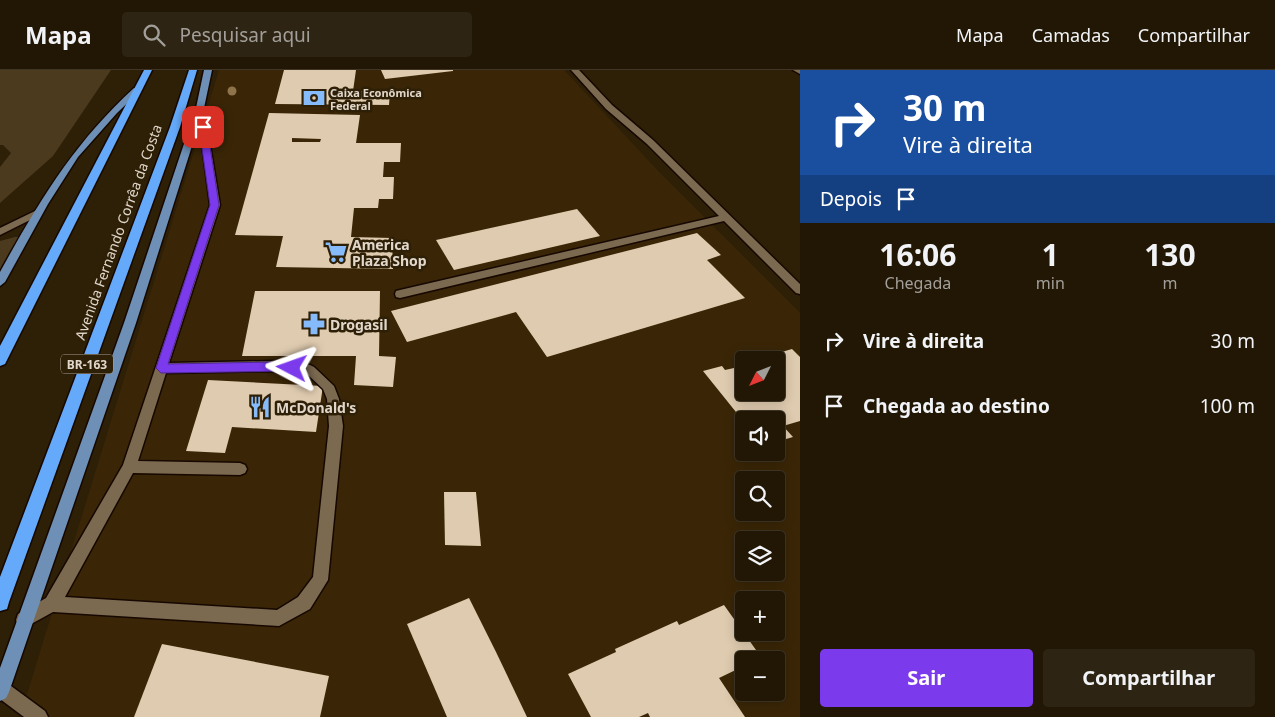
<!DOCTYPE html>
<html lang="pt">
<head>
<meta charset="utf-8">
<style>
  :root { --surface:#221705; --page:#2e2413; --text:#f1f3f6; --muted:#a29f9a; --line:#3f3627; --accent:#7c3aed }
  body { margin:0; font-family:"Noto Sans",sans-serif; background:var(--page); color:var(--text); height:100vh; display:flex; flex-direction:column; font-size:19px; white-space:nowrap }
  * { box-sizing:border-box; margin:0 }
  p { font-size:16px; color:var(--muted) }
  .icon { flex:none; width:28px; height:28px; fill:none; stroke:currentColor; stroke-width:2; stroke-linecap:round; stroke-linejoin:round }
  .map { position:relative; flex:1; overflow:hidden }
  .side { display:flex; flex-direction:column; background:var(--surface); width:475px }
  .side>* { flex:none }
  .banner { background:#1a4fa0; color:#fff; overflow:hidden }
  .needle { width:32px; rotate:228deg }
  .fabs { position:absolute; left:735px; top:281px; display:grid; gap:10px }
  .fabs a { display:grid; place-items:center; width:50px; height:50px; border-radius:5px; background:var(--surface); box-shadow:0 2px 12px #0003,0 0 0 1px var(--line); font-size:25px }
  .pin { position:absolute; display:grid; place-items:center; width:42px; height:42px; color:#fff; margin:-21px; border-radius:10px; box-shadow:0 2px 8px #0006 }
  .me { position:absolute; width:55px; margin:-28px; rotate:274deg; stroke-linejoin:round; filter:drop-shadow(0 0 4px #0008) }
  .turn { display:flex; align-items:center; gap:18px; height:105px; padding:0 20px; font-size:22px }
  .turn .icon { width:65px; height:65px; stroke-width:2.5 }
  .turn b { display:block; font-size:35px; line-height:42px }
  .then { display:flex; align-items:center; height:48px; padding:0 20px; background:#0003; gap:10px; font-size:19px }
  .eta { display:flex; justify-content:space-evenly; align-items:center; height:85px; text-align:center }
  .eta b { font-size:30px; font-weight:700; line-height:35px }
  .primary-button { display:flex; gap:10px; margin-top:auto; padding:10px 20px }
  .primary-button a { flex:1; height:58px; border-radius:5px; background:var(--accent); color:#fff; font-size:20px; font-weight:700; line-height:58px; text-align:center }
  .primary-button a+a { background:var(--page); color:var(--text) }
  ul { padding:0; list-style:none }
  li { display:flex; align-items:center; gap:15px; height:65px; padding:0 20px }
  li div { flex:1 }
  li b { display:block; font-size:19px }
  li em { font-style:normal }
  header { display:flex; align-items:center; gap:30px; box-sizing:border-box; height:70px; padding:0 25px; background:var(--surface); border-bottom:1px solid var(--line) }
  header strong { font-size:24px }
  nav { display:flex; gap:28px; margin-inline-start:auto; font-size:18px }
  .search { width:350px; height:45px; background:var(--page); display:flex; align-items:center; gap:12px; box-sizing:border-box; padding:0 18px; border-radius:5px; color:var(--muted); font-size:19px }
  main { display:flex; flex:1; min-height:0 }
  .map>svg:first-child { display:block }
  .built { fill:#3a2607; fill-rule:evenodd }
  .green { fill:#4c3a1f }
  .building { fill:#dfcbaf; fill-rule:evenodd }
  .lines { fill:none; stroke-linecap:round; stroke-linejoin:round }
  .minor-casing { stroke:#160800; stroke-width:3 }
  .major-casing { stroke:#160800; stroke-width:3 }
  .highway-casing { stroke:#160800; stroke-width:3 }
  .minor { fill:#7b6950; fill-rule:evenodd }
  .major { fill:#6e90b6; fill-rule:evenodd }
  .highway { fill:#65aafa; fill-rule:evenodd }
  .tree { fill:#8f734a }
  .route { fill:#7c3aed; stroke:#51269a }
  .labels { text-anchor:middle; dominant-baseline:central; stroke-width:5; stroke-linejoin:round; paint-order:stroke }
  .far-poi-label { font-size:11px; font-weight:bold; fill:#e1d7ca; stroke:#2e1f07; text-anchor:start }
  .shield { fill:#2e1f07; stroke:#aba090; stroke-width:1 }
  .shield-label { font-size:12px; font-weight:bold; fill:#e1d7ca }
  .street-label { font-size:14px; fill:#e1d7ca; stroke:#2e1f07 }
  .poi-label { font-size:14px; font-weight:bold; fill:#e1d7ca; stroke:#2e1f07; text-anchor:start }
</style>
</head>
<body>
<header>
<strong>Mapa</strong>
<div class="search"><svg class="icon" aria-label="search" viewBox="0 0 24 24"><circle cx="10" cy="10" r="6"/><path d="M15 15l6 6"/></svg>Pesquisar aqui</div>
<nav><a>Mapa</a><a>Camadas</a><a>Compartilhar</a></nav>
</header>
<main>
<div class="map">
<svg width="800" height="647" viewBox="0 0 800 647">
  <rect width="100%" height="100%" fill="#2e1f07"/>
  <path class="built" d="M219,0h345l97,104 139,139v404h-780zM744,290h32v32h-32zM744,350h32v32h-32zM744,410h32v32h-32zM744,470h32v32h-32zM744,530h32v32h-32zM744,590h32v32h-32z"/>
  <g class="green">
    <path d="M0,0h111l-58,86 -53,47v-36l11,-14 -8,-8h-3z"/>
    <path d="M15,167h5l-20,38v-34z"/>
  </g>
  <g class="building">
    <path d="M284,0h72l-3,21h37l-1,14 -114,-1z"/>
    <path d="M381,0h72v1l-68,8z"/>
    <path d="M269,43l91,2 -4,28h45l-1,19h-16l-1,15h11l-1,22h-14l-1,9h-24l-3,29 41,1 1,31 -117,-2 7,-31 -48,-1zM292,68l29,1 -1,3h-28z"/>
    <path d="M577,139l23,27 -146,34 -18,-30z"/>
    <path d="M697,163l24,22 -14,5 38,38 -198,59 -31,-45 -109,30 -16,-31z"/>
    <path d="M255,221h125l-1,65 17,1 -3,30 -39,-2 2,-29h-114z"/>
    <path d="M792,279l8,8v64l-17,5 10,11 -17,5v-22l-32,2 -41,-51 19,-5 3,4 9,-2 7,8 3,-1v17h32v-32l-6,-1 8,-2 -3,-3z"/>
    <path d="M208,310l115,6 -7,46 -84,-5 -7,26 -39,-2z"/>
    <path d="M444,422h32l5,54 -36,-1z"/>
    <path d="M469,528l27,54 31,65h-80l-40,-93z"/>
    <path d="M724,535l37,52 -6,3h-11v6l-25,12 26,39h-95l-2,-4 -9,4h-48l-23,-43 48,-22 -1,-3 62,-28 2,4z"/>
    <path d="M162,574l167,32 -9,41h-186z"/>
  </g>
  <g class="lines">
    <g class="minor-casing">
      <g id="minor">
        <path d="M571,0h8l33,35 41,35 147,144v10l-4,-1 -72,-72 -324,77 -4,-1 -1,-3 1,-3 4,-1 319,-74 -72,-72 -41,-35z"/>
        <path d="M793,0h7v4z"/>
        <path d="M197,36l7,2 16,97 -51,158 105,-2 36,4 4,2 20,19 5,13 4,27 -15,154 -18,29 -31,17 -226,-14 -29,16 -6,-2 -2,-6 2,-6 28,-16 77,-133 87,-260zM274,301l33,3 16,15 4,10 2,27 -16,151 -15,20 -21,13 -212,-13 68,-124 107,2 5,-2 2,-4 -2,-4 -5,-2 -102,-2 28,-88z"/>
        <path d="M37,140l5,3 -2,2 -40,20v-7z"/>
        <path d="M0,611l7,2 38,28 3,6h-24l-24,-18z"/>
      </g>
    </g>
    <g class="major-casing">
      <g id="major">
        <path d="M204,0h8l-8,38 -68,215 -127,369 -3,6 -6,3v-33l124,-345 72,-215z"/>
        <path d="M134,18l7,2 -24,23 -39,44 -30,47 -43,78 -5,4v-14c39,-71 74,-129 134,-184z"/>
      </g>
    </g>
    <g class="highway-casing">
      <g id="highway">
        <path d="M144,0h8l-147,294 -5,2v-20z"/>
        <path d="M189,0h8l-17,57 -171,475 -2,7 -7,2v-34l170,-450z"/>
      </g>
    </g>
    <use href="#minor" class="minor"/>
    <use href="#major" class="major"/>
    <use href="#highway" class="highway"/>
  </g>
  <circle class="tree" cx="232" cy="21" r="4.5"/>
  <path class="route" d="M203,55l4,2 12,78 -51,159 106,-2 22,3v6l-135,2 -5,-5 54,-163 -11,-78z"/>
  <defs>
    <g id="bank-bare" transform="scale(1.725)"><path d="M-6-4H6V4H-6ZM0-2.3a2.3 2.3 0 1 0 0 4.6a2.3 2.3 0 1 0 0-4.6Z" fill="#85bbfb" stroke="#2e1f07" stroke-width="2.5" paint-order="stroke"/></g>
    <g id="supermarket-bare" transform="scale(1.725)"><path d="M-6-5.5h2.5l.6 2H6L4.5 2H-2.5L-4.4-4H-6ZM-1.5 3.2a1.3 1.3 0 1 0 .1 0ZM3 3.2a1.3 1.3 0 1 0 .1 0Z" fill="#85bbfb" stroke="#2e1f07" stroke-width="2.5" paint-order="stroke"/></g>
    <g id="pharmacy-bare" transform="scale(1.725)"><path d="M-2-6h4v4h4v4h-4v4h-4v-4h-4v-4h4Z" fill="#85bbfb" stroke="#2e1f07" stroke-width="2.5" paint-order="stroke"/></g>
    <g id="restaurant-bare" transform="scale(1.725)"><path d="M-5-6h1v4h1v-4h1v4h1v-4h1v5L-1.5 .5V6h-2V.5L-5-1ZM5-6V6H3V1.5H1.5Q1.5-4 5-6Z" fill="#85bbfb" stroke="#2e1f07" stroke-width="2.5" paint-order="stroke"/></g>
  </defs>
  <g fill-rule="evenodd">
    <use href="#bank-bare" x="314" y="28"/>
    <use href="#supermarket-bare" x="336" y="182"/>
    <use href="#pharmacy-bare" x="314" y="254"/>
    <use href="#restaurant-bare" x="260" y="337"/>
  </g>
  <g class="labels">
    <g class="far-poi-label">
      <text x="330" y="22">Caixa Econômica<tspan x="330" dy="13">Federal</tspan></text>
    </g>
    <rect class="shield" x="61" y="284.5" width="52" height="19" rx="4"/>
    <g class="shield-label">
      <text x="87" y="294">BR-163</text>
    </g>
    <g class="street-label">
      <text transform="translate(118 162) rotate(-70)">Avenida Fernando Corrêa da Costa</text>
    </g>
    <g class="poi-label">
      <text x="352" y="174">America<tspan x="352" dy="16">Plaza Shop</tspan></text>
      <text x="330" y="254">Drogasil</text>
      <text x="276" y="337">McDonald's</text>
    </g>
  </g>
</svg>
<div class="fabs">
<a><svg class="needle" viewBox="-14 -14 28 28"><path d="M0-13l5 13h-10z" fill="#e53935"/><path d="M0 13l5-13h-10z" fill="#a29f9a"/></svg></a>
<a><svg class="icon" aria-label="sound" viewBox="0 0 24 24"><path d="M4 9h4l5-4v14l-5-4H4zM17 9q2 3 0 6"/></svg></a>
<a><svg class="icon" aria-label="search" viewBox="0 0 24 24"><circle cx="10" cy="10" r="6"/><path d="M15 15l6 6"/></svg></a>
<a><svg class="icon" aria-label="layers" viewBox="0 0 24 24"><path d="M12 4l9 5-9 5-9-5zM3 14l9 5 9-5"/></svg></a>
<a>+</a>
<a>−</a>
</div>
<div class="pin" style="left:203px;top:57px;background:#d93025"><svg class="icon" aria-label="arrive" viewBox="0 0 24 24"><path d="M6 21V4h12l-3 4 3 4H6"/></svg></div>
<svg class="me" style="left:292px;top:298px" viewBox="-20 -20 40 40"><path d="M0-17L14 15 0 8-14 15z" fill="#7c3aed" stroke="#fff" stroke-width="4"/></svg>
</div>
<section class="side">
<div class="banner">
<div class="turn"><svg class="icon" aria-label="right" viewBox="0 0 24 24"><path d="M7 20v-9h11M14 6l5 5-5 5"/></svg><div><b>30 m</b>Vire à direita</div></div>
<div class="then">Depois<svg class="icon" aria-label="arrive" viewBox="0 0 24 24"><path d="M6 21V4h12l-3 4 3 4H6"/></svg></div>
</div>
<div class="eta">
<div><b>16:06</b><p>Chegada</p></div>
<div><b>1</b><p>min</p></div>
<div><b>130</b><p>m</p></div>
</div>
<ul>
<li><svg class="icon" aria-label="right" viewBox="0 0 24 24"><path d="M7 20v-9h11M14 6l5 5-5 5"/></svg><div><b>Vire à direita</b></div><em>30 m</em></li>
<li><svg class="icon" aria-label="arrive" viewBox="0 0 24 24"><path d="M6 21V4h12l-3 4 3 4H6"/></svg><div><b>Chegada ao destino</b></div><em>100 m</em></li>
</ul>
<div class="primary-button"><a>Sair</a><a>Compartilhar</a></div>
</section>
</main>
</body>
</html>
